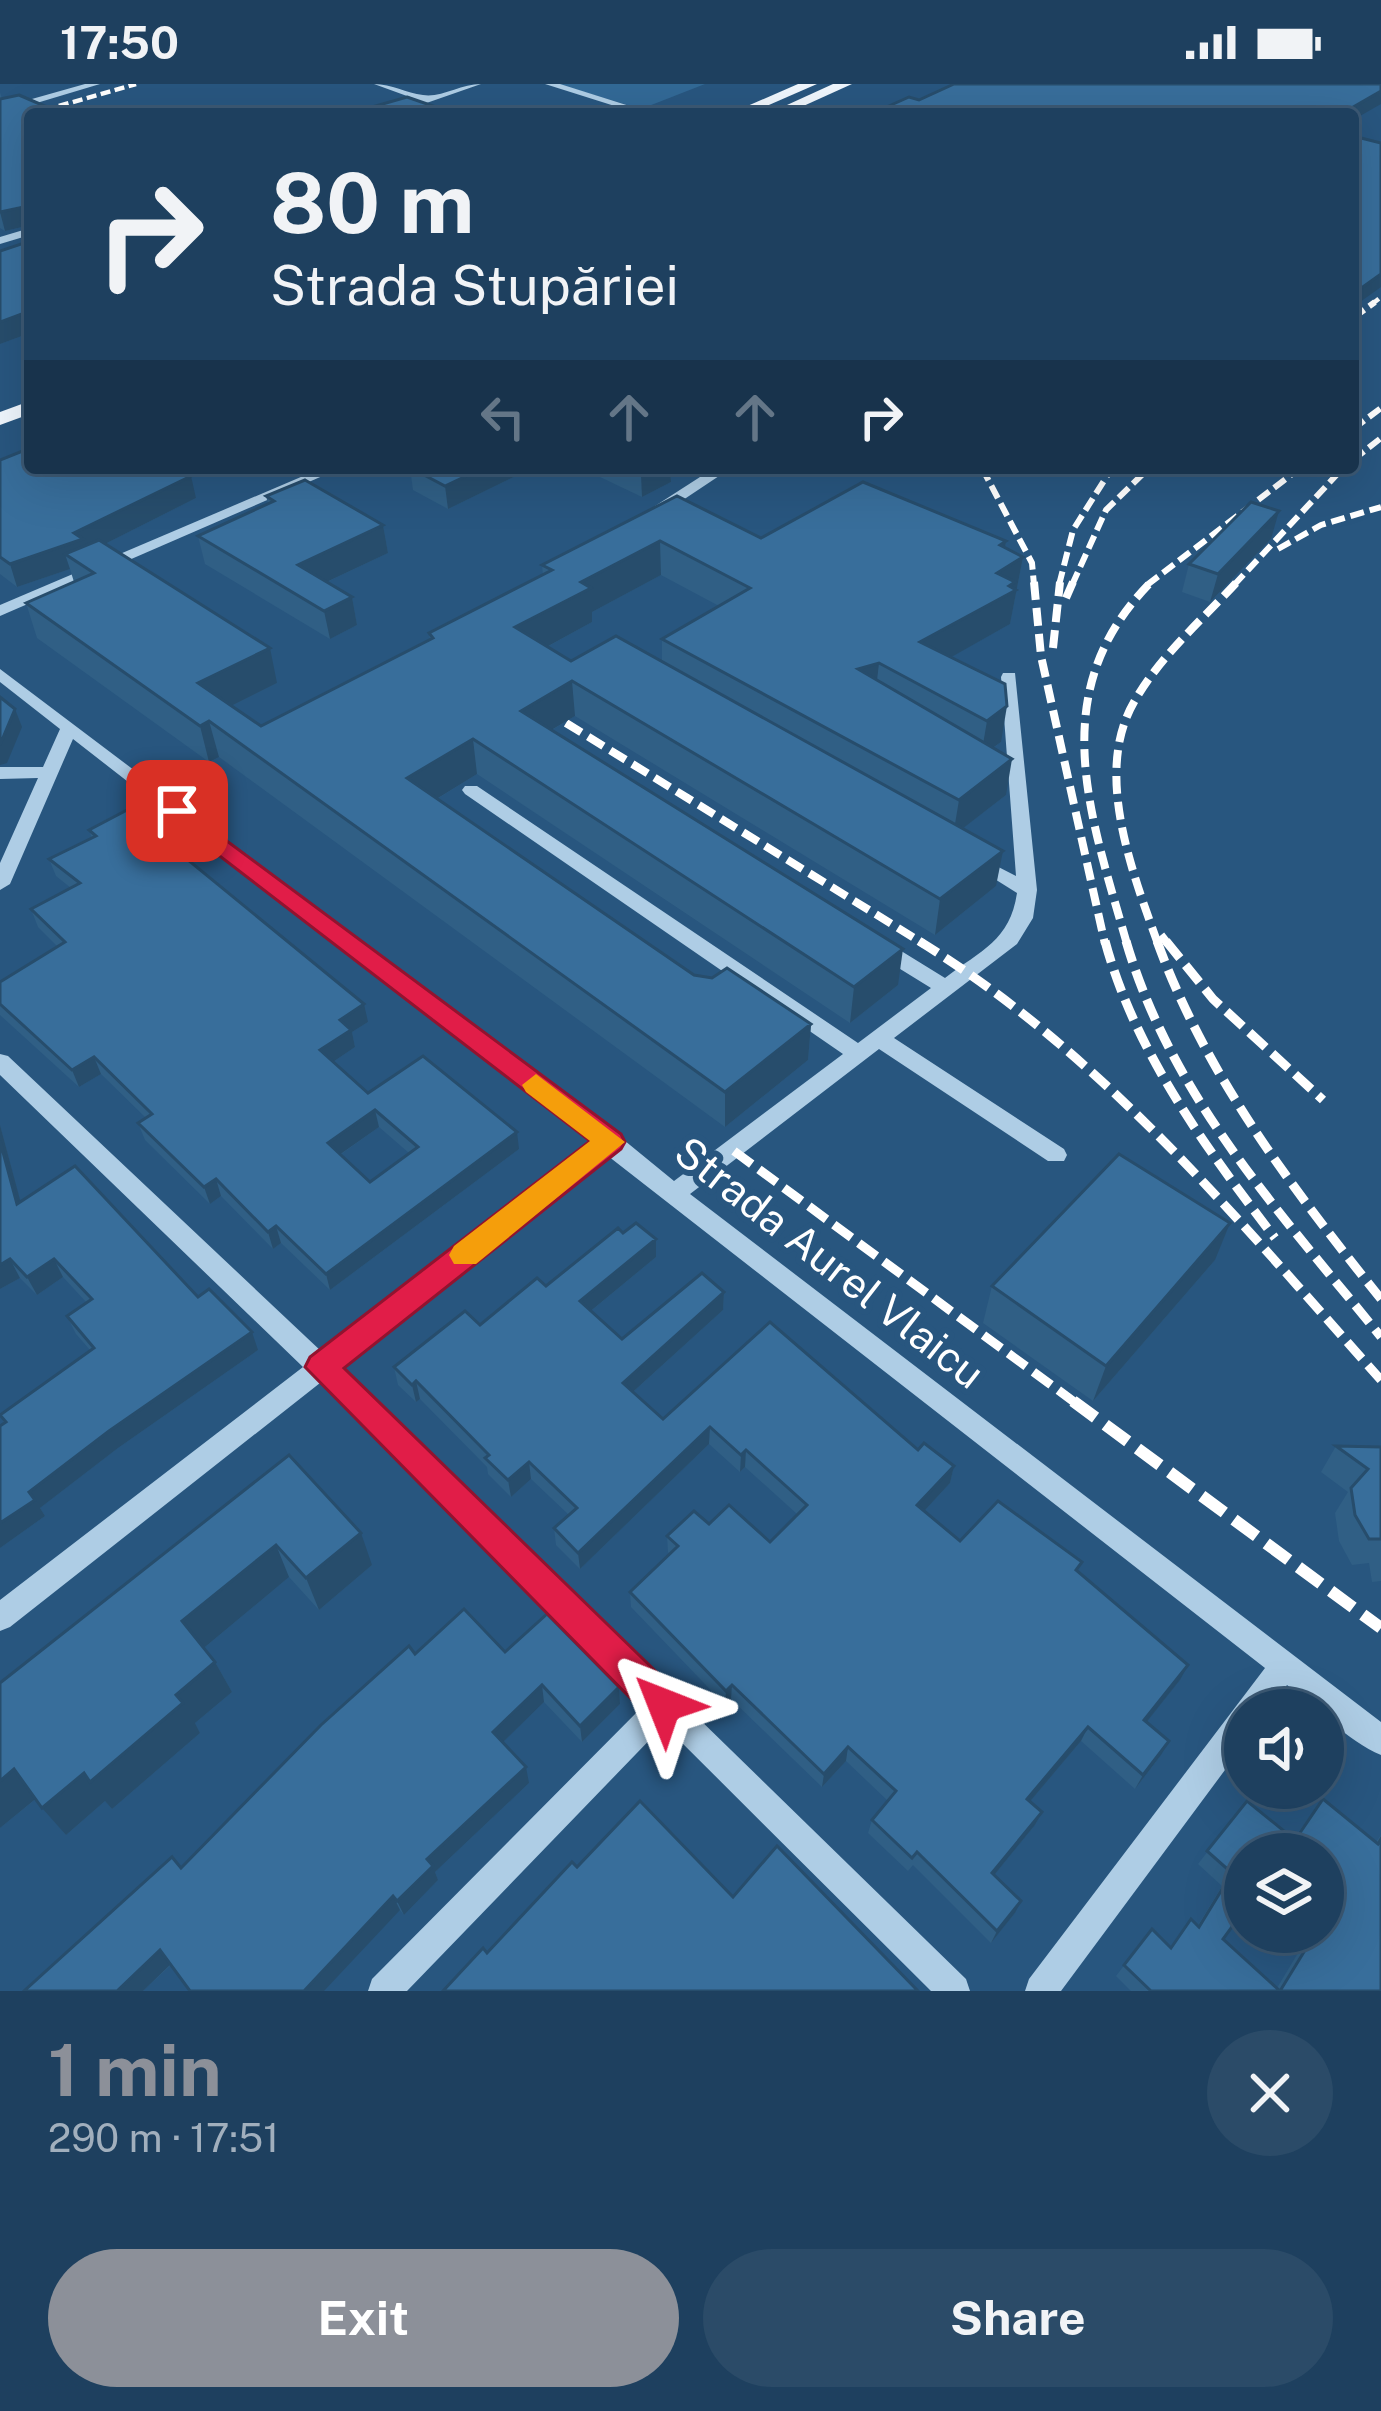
<!DOCTYPE html>
<html lang="en">
<head>
<meta charset="utf-8">
<style>
  :root { --surface:#1e405f; --page:#2b4b68; --text:#f1f3f6; --muted:#a1afbd; --line:#3c5974; --accent:#8c9099 }
  body { margin:0; font-family:"Public Sans",sans-serif; background:var(--page); color:var(--text); height:100vh; display:flex; flex-direction:column; font-size:45px; white-space:nowrap }
  * { box-sizing:border-box; margin:0 }
  p { font-size:39px; color:var(--muted) }
  .icon { flex:none; width:66px; height:66px; fill:none; stroke:currentColor; stroke-width:2; stroke-linecap:round; stroke-linejoin:round }
  .map { position:relative; height:1907px; overflow:hidden }
  .drawer { display:flex; flex-direction:column; background:var(--surface); flex:1 }
  .drawer>* { flex:none }
  .top-card { position:absolute; left:24px; top:24px; width:1335px; height:366px; border-radius:12px; box-shadow:0 12px 48px #0002,0 0 0 3px var(--line); background:#1e405f; color:var(--text); overflow:hidden }
  .buttons { position:absolute; left:1224px; top:1605px; display:grid; gap:24px }
  .buttons a { display:grid; place-items:center; width:120px; height:120px; border-radius:50%; background:var(--surface); box-shadow:0 12px 48px #0002,0 0 0 3px var(--line); font-size:60px }
  .pin { position:absolute; display:grid; place-items:center; width:102px; height:102px; color:#fff; margin:-51px; border-radius:24px; box-shadow:0 6px 18px #0006 }
  .me { position:absolute; width:132px; margin:-66px; rotate:315deg; stroke-linejoin:round; filter:drop-shadow(0 0 9px #0008) }
  .turn { display:flex; align-items:center; gap:42px; height:252px; padding:0 48px; font-size:54px }
  .turn .icon { width:156px; height:156px; stroke-width:2.5 }
  .turn b { display:block; font-size:84px; line-height:102px }
  .lanes { display:flex; align-items:center; height:114px; padding:0 48px; background:#0003; justify-content:center; gap:60px; direction:ltr }
  .lanes .off { opacity:.35 }
  .round { display:grid; place-items:center; flex:none; width:126px; height:126px; border-radius:63px; background:var(--page) }
  .head { display:flex; align-items:center; justify-content:space-between; height:204px; padding:0 48px }
  h1 { font-size:72px; font-weight:700; line-height:90px; color:var(--accent) }
  .primary-button { display:flex; gap:24px; margin-top:auto; padding:24px 48px }
  .primary-button a { flex:1; height:138px; border-radius:72px; background:var(--accent); color:#fff; font-size:48px; font-weight:700; line-height:138px; text-align:center }
  .primary-button a+a { background:var(--page); color:var(--text) }
  .status { display:flex; justify-content:space-between; align-items:center; height:84px; padding:0 60px; background:var(--surface); direction:ltr }
  .status svg { height:33px; fill:currentColor }
  .map>svg:first-child { display:block }
  .green { fill:#326996 }
  .lines { fill:none; stroke-linecap:round; stroke-linejoin:round }
  .minor { fill:#aecde5; fill-rule:evenodd }
  .major { fill:#eff6fd; fill-rule:evenodd }
  .rail-far4 { stroke:#fff; stroke-width:4.5; stroke-dasharray:10 4.5; stroke-linecap:butt }
  .rail-far3 { stroke:#fff; stroke-width:6; stroke-dasharray:14 6; stroke-linecap:butt }
  .rail-far2 { stroke:#fff; stroke-width:8; stroke-dasharray:18 8; stroke-linecap:butt }
  .rail-far1 { stroke:#fff; stroke-width:9; stroke-dasharray:22 9; stroke-linecap:butt }
  .rail { stroke:#fff; stroke-width:12; stroke-dasharray:28 12; stroke-linecap:butt }
  .wall { fill:#305f85; fill-rule:evenodd }
  .shaded-wall { fill:#274d6c }
  .building { fill:#386e9b; stroke:#274d6c; stroke-width:3; fill-rule:evenodd }
  .route { fill:#e11d48; stroke:#92132f; stroke-width:3 }
  .slow { fill:#f59e0b }
  .labels { text-anchor:middle; dominant-baseline:central; stroke-width:12; stroke-linejoin:round; paint-order:stroke }
  .street-label { font-size:42px; fill:#fff; stroke:#28567f }
</style>
</head>
<body>
<div class="status"><b>17:50</b><svg viewBox="0 0 49 12"><path d="M0 12V9h3v3zM5 12V6h3v6zM10 12V3h3v9zM15 12V0h3v12zM26 1h20v11H26zM47 4h2v5h-2z"/></svg></div>
<div class="map">
<svg width="1381" height="1907" viewBox="0 0 1381 1907">
  <rect width="100%" height="100%" fill="#28567f"/>
  <path class="green" d="M557,0h148l-64,25z"/>
  <g class="lines">
    <g class="minor">
      <path d="M85,0h15l-100,30v-6z"/>
      <path d="M374,0c18,0 32,9 49,11 18,3 38,-11 58,-11l-86,30h-15l38,-14z"/>
      <path d="M545,0h15l95,30h-15z"/>
      <path d="M30,144v7l-30,9v-7z"/>
      <path d="M322,384h19l-341,148v-11z"/>
      <path d="M714,384h17l-66,44h-10v-6z"/>
      <path d="M0,585l619,467 55,45 169,-127 -378,-260 -3,-4 3,-4h12l381,257 73,-55 -60,-37 -3,-5 3,-5h14l60,37c36,-28 65,-37 72,-85l-51,-32 9,-6 41,21 -15,-199 2,-4h12l22,217 -4,28 -16,26 -123,94 170,111 3,6 -3,6h-16l-169,-112 -189,145 691,528v33c-33,-14 -66,-48 -94,-70l-18,25h-24v33l-184,248h-36l4,-12 236,-311 -657,-512 -269,212 627,611 4,12h-39l-267,-266 -257,266h-39l4,-12 272,-274 -324,-322 -310,244 -10,4v-31l303,-233 -303,-292v-21l8,2 314,296 271,-208 -520,-405 -63,145 -10,6v-27l38,-85 -38,1v-12h43l17,-38 -60,-47z"/>
    </g>
    <g class="major">
      <path d="M798,0h19l-69,30h-19z"/>
      <path d="M833,0h19l-53,24 -12,-3z"/>
      <path d="M30,317v13l-30,11v-13z"/>
    </g>
    <g class="rail-far4">
      <path d="M31,30l105,-30"/>
      <path d="M1371,221l10,-8"/>
    </g>
    <g class="rail-far3">
      <path d="M1353,234l22,-16"/>
      <path d="M1353,345l28,-21"/>
      <path d="M1353,376l28,-22"/>
      <path d="M982,384l50,95 2,22"/>
      <path d="M1278,465l43,-24 60,-18"/>
      <path d="M1059,501l14,-55 39,-62"/>
      <path d="M1072,501l34,-75 43,-42"/>
      <path d="M1147,501l153,-117"/>
      <path d="M1234,501l109,-117"/>
    </g>
    <g class="rail-far2">
      <path d="M1034,498l7,74 64,288"/>
      <path d="M1066,514l7,-16"/>
      <path d="M1053,564l7,-66"/>
      <path d="M566,639l358,221"/>
      <path d="M1161,851l7,9"/>
      <path d="M1127,860c-37,-130 -84,-253 24,-362"/>
      <path d="M1158,860c-25,-70 -65,-171 -24,-242 26,-46 68,-82 103,-120"/>
    </g>
    <g class="rail-far1">
      <path d="M919,857c184,113 320,280 462,439"/>
      <path d="M1105,857c30,111 101,207 170,297"/>
      <path d="M1126,857c46,157 154,271 255,396"/>
      <path d="M1157,857c49,135 135,247 224,358"/>
      <path d="M1166,857l47,58 110,101"/>
      <path d="M734,1067l343,253"/>
    </g>
    <path class="rail" d="M1073,1317l308,227"/>
  </g>
  <g class="wall">
    <path d="M0,8l2,7 28,15v219l-30,11v-93l28,-9 -6,-15 -17,4 -5,-3z"/>
    <path d="M0,376l30,8h173l-15,6 8,24 -91,46 172,139 -46,23 30,20 169,-86 -1,-7 114,-58 -1,-10 135,-69 84,42 245,3 -1,7 18,9 -13,67 -59,33 50,85 -8,6 13,47 -43,33 33,58 -61,49 -360,-219 -23,14 346,255 -48,38 -373,-249 -40,25 257,176 117,49 -3,36 -83,67 -506,-370 -10,5 -172,-124 -11,-35 48,-21 -4,-13 -53,18 -17,-13zM661,491l58,31 -57,33v23l-91,-1 -24,-14 45,-25v-10z"/>
    <path d="M410,384h122l-84,41 -35,-19z"/>
    <path d="M581,384h89l1,14 -29,15z"/>
    <path d="M266,412l117,29 5,28 -61,29 25,15 5,28 -27,14 -125,-75 -7,-28 70,-32z"/>
    <path d="M1271,455l-61,63 -28,-10 7,-28z"/>
    <path d="M89,746l279,192 -16,10 3,15 -22,15 35,31 151,56 -189,141 -49,-47 -8,6 -52,-53 -11,8 -65,-64 -7,-17 8,-5 -45,-44 -22,13 -79,-72v-33l58,-35 -20,-20 -7,-18 40,-21 -15,-12 -7,-17 43,-21zM379,1043l30,26 -39,29 -30,-27z"/>
    <path d="M0,1041l20,76 178,96 60,53 -140,98 -78,60 5,8 -45,32 4,-125 -4,-8 90,-65 -14,-16 -9,-18 20,-13 -24,-26 -26,18 -17,-17 -20,11z"/>
    <path d="M623,1149l33,6v18l-65,54 31,28 102,-47 -1,18 -90,82 30,27 255,31 36,16 -4,17 -26,28 36,30 118,31 102,108 -34,42 15,33 -26,34 -54,-48 -51,60 12,11 -7,13 -41,50 21,38 -24,30 -78,-78 -5,6 -40,-38 4,-13 16,-19 -42,-40 -24,26 -91,-88 -6,6 -94,-98 -1,-15 40,-38 -2,-2 -1,-16 42,-12 61,18 27,-28 -52,-47 -5,5 -31,-28 -129,125 -24,-24 -2,-17 15,-13 -38,-36 -20,18 -23,-23 -1,-7 -67,-68 -4,3 -18,-17 -4,-18 86,-42 66,-39z"/>
    <path d="M1215,1176l-122,141 -110,-78 9,-37z"/>
    <path d="M1336,1362l45,1v134l-9,1 -3,-19 -17,2 -13,-24 -4,-28 13,-21 -27,-20z"/>
    <path d="M289,1371l83,110 -53,45 -30,-33 -85,71 11,14 17,30 -37,31 5,10 -88,76 -7,-8 -39,34 -30,-36 -36,29v-145z"/>
    <path d="M505,1568l114,35 1,17 -38,38 -38,-40 -41,40 26,41 -94,89 3,8 -34,35 -4,-5 -229,55 -28,26h-119l157,-123 234,-214z"/>
    <path d="M1323,1715l53,43 5,-7v156h-250l-15,-15 36,-47 18,18 21,-28 7,6 24,-39 -24,-22 49,-63 46,38zM1245,1770l78,78h-49l24,21 -21,35 -54,-49z"/>
  </g>
  <g class="shaded-wall">
    <path d="M1381,7v13l-28,16v-6h-12z"/>
    <path d="M28,122l-1,20 -6,-4 1,5 -17,4 -5,-19z"/>
    <path d="M1381,190v13l-28,20v-13z"/>
    <path d="M30,227v22l-30,11v-22z"/>
    <path d="M166,384h37l-34,14z"/>
    <path d="M483,384h49l-84,41 -3,-23z"/>
    <path d="M654,384h16l1,14 -29,15 -1,-22z"/>
    <path d="M191,392l5,22 -109,55 -22,1 5,15 -53,18 -7,-23z"/>
    <path d="M1279,427l-8,28 -61,63 8,-28z"/>
    <path d="M383,441l5,28 -85,40 -5,-28z"/>
    <path d="M660,457l1,34 -69,37v10l-73,40 -4,-35 66,-45z"/>
    <path d="M1006,457l-4,30 21,-14 -13,67 -94,53 4,-35 80,-97z"/>
    <path d="M352,513l5,28 -27,14 -6,-28z"/>
    <path d="M270,564l7,35 -70,35 -9,-35z"/>
    <path d="M879,579l-4,35 -17,-29z"/>
    <path d="M572,597l3,35 -51,30 -3,-35z"/>
    <path d="M1007,622l-6,36 -20,14 6,-35z"/>
    <path d="M15,625l7,18 -15,36 -7,2v-20z"/>
    <path d="M209,637l10,36 -10,5 -9,-36z"/>
    <path d="M473,655l4,35 -65,40 -5,-36z"/>
    <path d="M1012,675l-6,36 -53,41 6,-36z"/>
    <path d="M1003,767l-7,35 -61,49 5,-36z"/>
    <path d="M903,865l-5,36 -48,38 4,-36z"/>
    <path d="M364,920l4,18 -16,10 3,15 -31,21 -4,-18 20,-30z"/>
    <path d="M811,940l-3,36 -83,67v-35z"/>
    <path d="M94,973l7,17 -22,13 -7,-17z"/>
    <path d="M375,1026l4,17 -47,33 -4,-17z"/>
    <path d="M0,1041l26,97 -9,-18 -17,-63z"/>
    <path d="M517,1048l2,17 -189,141 -4,-16z"/>
    <path d="M216,1095l5,17 -11,8 -6,-17z"/>
    <path d="M1230,1139l-15,37 -122,141 13,-35z"/>
    <path d="M276,1142l5,17 -8,6 -5,-17z"/>
    <path d="M656,1155v18l-75,62 -1,-18z"/>
    <path d="M10,1175l10,19 -20,11v-24z"/>
    <path d="M54,1175l9,18 -26,18 -10,-18z"/>
    <path d="M724,1208l-1,18 -99,90 -1,-17z"/>
    <path d="M252,1248l6,18 -140,98 -78,60 5,8 -45,32v-25l29,-31 80,-61z"/>
    <path d="M416,1297l4,18 -4,3 -4,-17z"/>
    <path d="M710,1343l-1,17 -129,125 -2,-16z"/>
    <path d="M746,1366l-1,17 -5,5 1,-17z"/>
    <path d="M529,1378l2,17 -20,18 -3,-17z"/>
    <path d="M954,1382l-4,17 -36,39 3,-17z"/>
    <path d="M361,1449l11,32 -53,45 -13,-32z"/>
    <path d="M276,1461l13,32 -90,75 -17,-31z"/>
    <path d="M215,1578l17,30 -37,31 5,10 -88,76 -7,-8 -39,34 -24,-27z"/>
    <path d="M1188,1581l-8,15 -43,54 7,-14z"/>
    <path d="M542,1601l2,17 -47,46 -4,-16z"/>
    <path d="M732,1601l-1,14 -6,6 1,-14z"/>
    <path d="M619,1603l1,17 -38,38 -2,-16z"/>
    <path d="M1088,1643l-7,14 -60,71 6,-13z"/>
    <path d="M1169,1657l-8,14 -26,34 8,-14z"/>
    <path d="M848,1663l-2,14 -24,26 2,-13z"/>
    <path d="M526,1683l3,16 -94,89 3,8 -34,35 -7,-14 30,-42z"/>
    <path d="M14,1685l24,28 -38,31v-47z"/>
    <path d="M1042,1728l-7,13 -49,60 6,-12z"/>
    <path d="M393,1812l7,14 -76,81h-20z"/>
    <path d="M1021,1817l-6,12 -24,30 6,-12z"/>
    <path d="M160,1866l12,13 -29,28h-26z"/>
  </g>
  <g class="building">
    <path d="M954,0h427v7l-40,23h-470l38,-17 10,3z"/>
    <path d="M19,11l44,19h-33v113l-9,-5 7,-3v-13l-28,6v-113z"/>
    <path d="M407,13l49,17 -105,-1z"/>
    <path d="M1353,52l28,7v131l-28,20z"/>
    <path d="M30,157v70l-30,11v-71z"/>
    <path d="M30,364v20h148l13,8 -117,57 9,6 -73,25 -10,-7v-97z"/>
    <path d="M411,384h72l-38,18z"/>
    <path d="M627,384h27l-13,7z"/>
    <path d="M305,396l78,45 -85,40 54,32 -28,14 -126,-75 76,-35 -8,-5z"/>
    <path d="M863,398l143,59 -6,4 23,12 -26,16 18,9 -6,4 7,4 -96,52 85,42 2,22 -20,15 -108,-58 -21,6 154,90 -53,41 -297,-161 88,-51 -90,-47 -79,41 10,6 -76,39 56,34 45,-25 387,215 -63,48 -368,-218 -51,30 382,238 -49,38 -381,-248 -66,39 287,197 18,3 15,-10 84,56 -86,68 -516,-371 -9,5 -174,-123 68,-30 -29,-19 34,-14 171,108 -72,35 63,43 172,-88 -4,-5 123,-63 -10,-5 135,-69 84,42z"/>
    <path d="M1251,418l28,9 -61,63 -29,-10z"/>
    <path d="M0,613l15,12 -15,36z"/>
    <path d="M127,726l237,194 -24,16 11,10 -31,20 48,43 55,-37 94,76 -191,142 -50,-48 -8,6 -52,-53 -12,8 -66,-64 14,-9 -58,-57 -22,13 -72,-66v-22l65,-40 -34,-33 49,-26 -31,-24 47,-23 -7,-6zM375,1026l43,37 -48,35 -42,-39z"/>
    <path d="M0,1057l17,63 58,-38 123,131 11,-8 43,43 -143,99 -80,61 6,8 -35,23v-97l6,-4 -6,-7 94,-67 -27,-32 25,-17 -38,-40 -27,18 -17,-18 -10,6z"/>
    <path d="M1119,1070l111,69 -124,143 -114,-80z"/>
    <path d="M636,1139l20,16 -76,62 42,38 80,-66 22,19 -101,91 40,36 107,-97 148,128 6,-7 30,23 -37,39 43,36 38,-40 84,61 -6,8 112,95 -44,55 25,21 -26,34 -55,-48 -61,72 15,13 -50,61 29,28 -24,30 -80,-79 -5,6 -40,-38 24,-29 -48,-44 -24,27 -92,-89 -6,6 -96,-99 48,-46 -11,-10 27,-25 15,13 20,-19 41,37 37,-37 -61,-55 -5,5 -31,-28 -132,126 -24,-25 23,-20 -48,-46 -21,18 -23,-22 4,-3 -73,-74 -4,4 -18,-18 71,-56 15,14 57,-47 9,8 72,-58 5,5z"/>
    <path d="M1336,1362l45,1v92h-12l-14,-24 -4,-27 17,-19z"/>
    <path d="M289,1371l72,78 -55,45 -30,-33 -94,76 33,41 -39,33 7,8 -93,79 -6,-9 -42,35 -28,-39 -14,12v-98z"/>
    <path d="M464,1525l41,43 42,-38 72,73 -39,39 -38,-41 -49,47 33,35 -99,92 6,7 -36,35 -4,-5 -89,95h-114l-30,-41 -43,41h-93l148,-134 9,11 140,-143 88,-79 6,8z"/>
    <path d="M1323,1715l55,45 3,-5v152h-230l-27,-26 28,-36 19,19 20,-29 8,8 33,-54 -25,-22 40,-50 48,39zM1245,1770h78v78h-24l11,10 -30,49 -57,-52 22,-30z"/>
    <path d="M640,1717l93,96 44,-51 141,145h-475l40,-43 4,5 85,-91 5,5z"/>
  </g>
  <path class="route" d="M177,720l444,330 4,8 -4,7 -277,219 333,324 5,13 -5,13 -13,6 -14,-6 -345,-351 5,-10 280,-216 -421,-324 -4,-6z"/>
  <path class="slow" d="M536,990l89,68 -149,122h-22l-5,-9 5,-9 136,-105 -64,-49 -4,-7z"/>
  <g class="labels">
    <g class="street-label">
      <text transform="translate(830 1178) rotate(38)">Strada Aurel Vlaicu</text>
    </g>
  </g>
</svg>
<div class="buttons">
<a><svg class="icon" aria-label="sound" viewBox="0 0 24 24"><path d="M4 9h4l5-4v14l-5-4H4zM17 9q2 3 0 6"/></svg></a>
<a><svg class="icon" aria-label="layers" viewBox="0 0 24 24"><path d="M12 4l9 5-9 5-9-5zM3 14l9 5 9-5"/></svg></a>
</div>
<div class="pin" style="left:177px;top:727px;background:#d93025"><svg class="icon" aria-label="arrive" viewBox="0 0 24 24"><path d="M6 21V4h12l-3 4 3 4H6"/></svg></div>
<svg class="me" style="left:664px;top:1621px" viewBox="-20 -20 40 40"><path d="M0-17L14 15 0 8-14 15z" fill="#e11d48" stroke="#fff" stroke-width="4"/></svg>
<div class="top-card">
<div class="turn"><svg class="icon" aria-label="right" viewBox="0 0 24 24"><path d="M7 20v-9h11M14 6l5 5-5 5"/></svg><div><b>80 m</b>Strada Stupăriei</div></div>
<div class="lanes"><svg class="icon off" aria-label="left" viewBox="0 0 24 24"><path d="M17 20v-9H6M10 6l-5 5 5 5"/></svg><svg class="icon off" aria-label="ahead" viewBox="0 0 24 24"><path d="M12 20V5M6 11l6-6 6 6"/></svg><svg class="icon off" aria-label="ahead" viewBox="0 0 24 24"><path d="M12 20V5M6 11l6-6 6 6"/></svg><svg class="icon" aria-label="right" viewBox="0 0 24 24"><path d="M7 20v-9h11M14 6l5 5-5 5"/></svg></div>
</div>
</div>
<section class="drawer">
<div class="head"><div><h1>1 min</h1><p>290 m · 17:51</p></div><a class="round"><svg class="icon" aria-label="close" viewBox="0 0 24 24"><path d="M6 6l12 12M18 6L6 18"/></svg></a></div>
<div class="primary-button"><a>Exit</a><a>Share</a></div>
</section>
</body>
</html>
